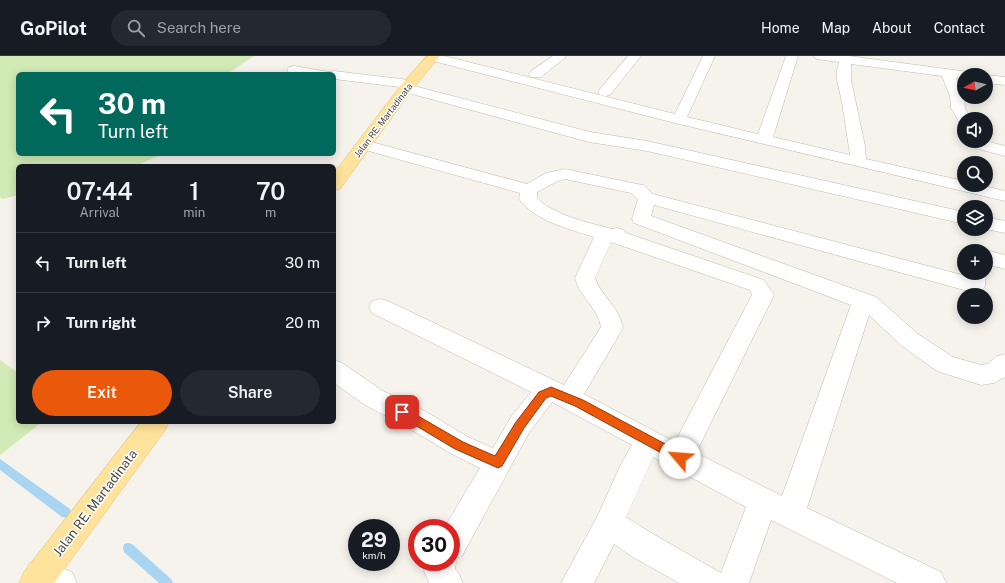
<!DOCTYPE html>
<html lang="en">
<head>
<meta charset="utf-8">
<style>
  :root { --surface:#171b24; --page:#242831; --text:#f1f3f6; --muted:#9ea1a6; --line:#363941; --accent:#ea580c }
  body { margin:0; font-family:"Public Sans",sans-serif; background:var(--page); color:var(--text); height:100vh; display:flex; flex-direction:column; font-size:15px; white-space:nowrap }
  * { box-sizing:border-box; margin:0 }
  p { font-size:13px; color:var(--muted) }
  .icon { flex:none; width:22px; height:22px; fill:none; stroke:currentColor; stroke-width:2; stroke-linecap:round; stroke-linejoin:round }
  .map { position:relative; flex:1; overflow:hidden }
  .sheet { position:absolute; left:16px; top:108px; width:320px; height:260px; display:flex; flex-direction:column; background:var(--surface); border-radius:6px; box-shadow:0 2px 10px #0003 }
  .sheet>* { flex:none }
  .top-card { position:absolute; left:16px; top:16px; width:320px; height:84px; border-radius:6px; box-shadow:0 2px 10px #0003; background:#00695c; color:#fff; overflow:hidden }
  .needle { width:26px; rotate:262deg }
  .controls { position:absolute; left:957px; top:12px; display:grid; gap:8px }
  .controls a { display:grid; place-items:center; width:36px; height:36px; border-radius:50%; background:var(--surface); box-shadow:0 2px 10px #0003; font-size:20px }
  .speed { position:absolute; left:348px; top:463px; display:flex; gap:8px; font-size:20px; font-weight:700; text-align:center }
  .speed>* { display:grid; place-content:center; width:52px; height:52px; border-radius:50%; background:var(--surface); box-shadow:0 2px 10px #0003; line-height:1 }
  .speed small { font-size:10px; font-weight:400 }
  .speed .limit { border:6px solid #d22; background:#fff; color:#111 }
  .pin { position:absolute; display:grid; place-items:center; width:34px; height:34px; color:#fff; margin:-17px; border-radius:8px; box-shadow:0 2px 6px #0006 }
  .me { position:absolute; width:44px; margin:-22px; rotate:297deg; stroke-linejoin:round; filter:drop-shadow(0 0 3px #0008) }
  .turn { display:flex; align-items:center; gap:14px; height:84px; padding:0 16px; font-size:18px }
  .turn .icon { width:52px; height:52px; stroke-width:2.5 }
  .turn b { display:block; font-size:28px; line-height:34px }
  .eta { display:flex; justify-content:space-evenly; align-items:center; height:68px; text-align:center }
  .eta b { font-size:24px; font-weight:600; line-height:28px }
  .primary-button { display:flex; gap:8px; margin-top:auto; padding:8px 16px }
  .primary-button a { flex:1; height:46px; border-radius:24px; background:var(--accent); color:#fff; font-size:16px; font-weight:600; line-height:46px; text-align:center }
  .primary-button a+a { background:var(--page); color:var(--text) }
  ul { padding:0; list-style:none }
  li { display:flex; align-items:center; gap:12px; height:60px; padding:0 16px; border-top:1px solid var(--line) }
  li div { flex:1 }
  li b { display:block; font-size:15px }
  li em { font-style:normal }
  header { display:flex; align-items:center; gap:24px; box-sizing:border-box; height:56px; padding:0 20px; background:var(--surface); border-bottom:1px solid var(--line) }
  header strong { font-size:19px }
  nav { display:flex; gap:22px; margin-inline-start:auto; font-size:14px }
  .search { width:280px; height:36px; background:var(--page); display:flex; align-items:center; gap:10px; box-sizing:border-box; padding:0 14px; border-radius:22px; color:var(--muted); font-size:15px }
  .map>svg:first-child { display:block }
  .green { fill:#d2eab5 }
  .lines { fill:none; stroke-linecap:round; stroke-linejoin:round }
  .stream { fill:#a9d4f2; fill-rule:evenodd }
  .minor-casing { stroke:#c2bbae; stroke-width:1 }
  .major-casing { stroke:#e6c16a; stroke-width:1 }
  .minor { fill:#fff; fill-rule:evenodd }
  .major { fill:#ffe39c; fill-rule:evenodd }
  .route { fill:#ea580c; stroke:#983908 }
  .labels { text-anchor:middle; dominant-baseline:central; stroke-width:3; stroke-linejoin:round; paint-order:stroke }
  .far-street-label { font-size:9px; fill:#4b4439; stroke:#fff }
  .near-street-label { font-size:13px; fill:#4b4439; stroke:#fff }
</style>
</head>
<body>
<header>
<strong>GoPilot</strong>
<div class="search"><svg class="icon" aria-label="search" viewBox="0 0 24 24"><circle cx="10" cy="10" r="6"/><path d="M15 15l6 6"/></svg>Search here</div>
<nav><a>Home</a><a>Map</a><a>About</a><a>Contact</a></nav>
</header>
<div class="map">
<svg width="1005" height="527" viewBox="0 0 1005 527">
  <rect width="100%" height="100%" fill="#f6f3ec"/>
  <g class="green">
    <path d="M0,0h254l-27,18h-209v80h145l-28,12h-117v29l-15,4 -3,-2z"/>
    <path d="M0,304l18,13v49h24l-42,33z"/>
  </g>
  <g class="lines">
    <g class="stream">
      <path d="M0,403l70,50 1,4 -1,4 -4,1 -4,-1 -62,-47z"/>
      <path d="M128,487l4,1 39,35 2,4h-14l-35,-31 -1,-4 1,-4z"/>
    </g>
    <g class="minor-casing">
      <g id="minor">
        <path d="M427,0h17l231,58 28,-58h12l-28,61 71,17 28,-78h12l-25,81 77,18 -8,-53 -5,-22v-10l2,-8 -23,-3 -2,-3h35l120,16 2,3h-7v4l-8,-1 8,18 1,12 6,11h-7v4l-5,-1 -8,-14 -1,-12 -8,-20 -91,-12v16l14,66 1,13 98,22v4h16l25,6v10l-326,-77 -250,-64z"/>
        <path d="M553,0h14l-26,21h-10l-2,-3 2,-3z"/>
        <path d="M628,0h13l-31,39 -5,1 -5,-1 -2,-3 2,-3z"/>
        <path d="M294,10l35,6 5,-1 75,9 5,1 2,3 -2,2 176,46 57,9 317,71v12l-317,-73 -58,-9 -188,-51 -1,-4 -66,-8v-5l-45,-1 -2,-3 2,-3z"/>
        <path d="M986,19l19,2v8l-19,-2z"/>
        <path d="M364,84l163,44 19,-11 19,-4 72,15 6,1 10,9 313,82v-3h20l-1,13 -3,5 -7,2 -321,-88 -3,11 225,81 42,37 35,23 28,8 7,-1 9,-8 8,-2v23l-11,6 -13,2 -44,-14 -35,-25 -33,-31 -62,193 134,64 5,11h-49l-126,-63 -22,63h-70l-48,-27 -17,-12 -20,39h-33l38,-70 21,-47 12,-21 -80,-43 -23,31 -67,123 -7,2 1,4 -1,7 3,3 5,11h-34l-5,-12 2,-9h25v-34h-7l36,-60 -30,-15 -43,-26 -42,-22 -31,-22v-23l8,3 41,28 42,20 43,26 25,11 18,-31 20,-25 -159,-79 -3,-6 3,-6 8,-2 8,2 176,84 37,-58c-3,-19 -21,-30 -26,-49l19,-41c-25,-8 -59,-16 -75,-38l1,-6 -162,-45 -2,-3 2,-3zM565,123l66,14 7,6 -6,20 2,4 217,82 -69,191 -86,-43 78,-158 -10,-15 -138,-47 -2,-3 -7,-2 -5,1c-22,-6 -59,-14 -75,-31v-6l21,-11zM611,186l139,48 2,5 -77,147 -91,-48 39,-66c-5,-24 -21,-30 -28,-50zM653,401l93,50 -25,66 -68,-39 -27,-17z"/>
        <path d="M966,85h19l20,5v10l-30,-8z"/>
        <path d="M986,161l19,4v12l-19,-4z"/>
        <path d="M986,194l19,5v14l-19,-5v-13h-2z"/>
        <path d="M40,503l32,13 5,11h-49l-4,-8 5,-11z"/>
      </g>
    </g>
    <g class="major-casing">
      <g id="major">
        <path d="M427,0h13l-29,35 -71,98 -6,1v-17l67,-88z"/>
        <path d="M141,366h28l-4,8 -111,153h-35l5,-11z"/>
      </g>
    </g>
    <use href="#minor" class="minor"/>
    <use href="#major" class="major"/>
  </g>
  <path class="route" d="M551,331l32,13 101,54 1,4 -1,3 -4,2 -4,-2 -101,-55 -24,-10 -5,2 -22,30 -22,38 -4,2 -43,-19 -57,-34 -1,-3 1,-3 4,-1 4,1 57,33 32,14 21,-34 23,-30z"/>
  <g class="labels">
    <g class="far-street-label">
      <text transform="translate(383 64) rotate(-53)">Jalan RE. Martadinata</text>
    </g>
    <g class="near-street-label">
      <text transform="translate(95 447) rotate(-53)">Jalan RE. Martadinata</text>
    </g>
  </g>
</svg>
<div class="controls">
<a><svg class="needle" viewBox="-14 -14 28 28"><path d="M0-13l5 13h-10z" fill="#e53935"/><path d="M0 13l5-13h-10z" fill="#9ea1a6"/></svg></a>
<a><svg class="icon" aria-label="sound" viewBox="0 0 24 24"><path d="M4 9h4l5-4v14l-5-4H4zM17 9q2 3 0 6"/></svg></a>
<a><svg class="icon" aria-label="search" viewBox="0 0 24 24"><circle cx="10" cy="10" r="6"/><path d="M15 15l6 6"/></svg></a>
<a><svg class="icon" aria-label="layers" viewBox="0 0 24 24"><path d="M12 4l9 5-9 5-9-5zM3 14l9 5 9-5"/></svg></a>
<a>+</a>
<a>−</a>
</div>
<div class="speed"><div>29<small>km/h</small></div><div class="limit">30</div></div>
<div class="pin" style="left:402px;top:356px;background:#d93025"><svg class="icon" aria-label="arrive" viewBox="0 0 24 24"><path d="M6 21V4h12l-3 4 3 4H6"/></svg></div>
<svg class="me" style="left:680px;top:402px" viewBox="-20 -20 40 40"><circle r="19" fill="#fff"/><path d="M0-13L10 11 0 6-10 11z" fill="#ea580c"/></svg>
<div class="top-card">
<div class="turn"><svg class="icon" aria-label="left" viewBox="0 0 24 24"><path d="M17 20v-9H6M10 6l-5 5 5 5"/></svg><div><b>30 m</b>Turn left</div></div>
</div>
<section class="sheet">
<div class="eta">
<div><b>07:44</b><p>Arrival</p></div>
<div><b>1</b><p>min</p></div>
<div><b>70</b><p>m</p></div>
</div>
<ul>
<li><svg class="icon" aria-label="left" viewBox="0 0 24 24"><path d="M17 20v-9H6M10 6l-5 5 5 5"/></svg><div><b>Turn left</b></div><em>30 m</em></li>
<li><svg class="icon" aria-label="right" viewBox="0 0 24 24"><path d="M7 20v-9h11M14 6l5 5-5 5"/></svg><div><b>Turn right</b></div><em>20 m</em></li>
</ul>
<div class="primary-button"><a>Exit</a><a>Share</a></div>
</section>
</div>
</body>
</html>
